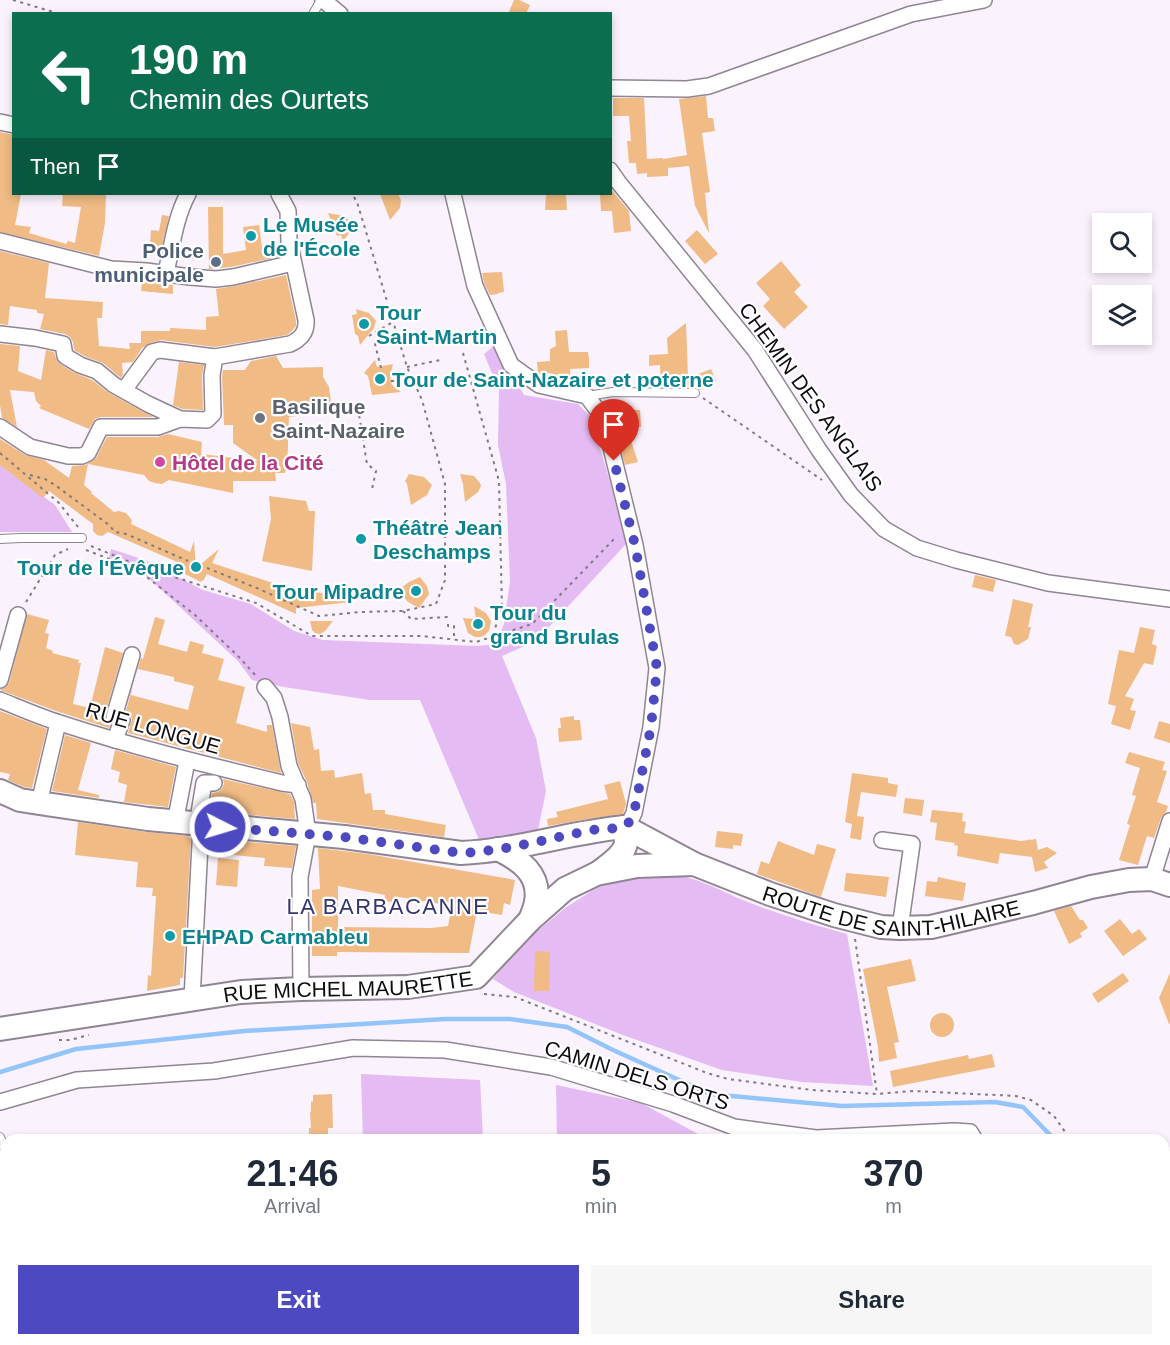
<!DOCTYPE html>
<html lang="en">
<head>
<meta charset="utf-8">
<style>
  :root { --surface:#fff; --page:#f6f6f7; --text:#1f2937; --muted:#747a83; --accent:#4d4ac1 }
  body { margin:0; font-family:Helvetica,sans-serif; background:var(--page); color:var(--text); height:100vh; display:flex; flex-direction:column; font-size:22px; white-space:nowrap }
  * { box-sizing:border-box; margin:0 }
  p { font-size:20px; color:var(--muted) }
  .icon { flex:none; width:33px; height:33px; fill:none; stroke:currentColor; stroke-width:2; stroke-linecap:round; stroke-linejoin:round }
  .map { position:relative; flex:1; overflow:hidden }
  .panel { position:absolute; left:0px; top:1134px; width:1170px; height:212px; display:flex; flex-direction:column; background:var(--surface); border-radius:18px 18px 0 0; box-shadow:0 3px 9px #0003 }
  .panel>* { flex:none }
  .guide { position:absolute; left:12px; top:12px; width:600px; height:183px; border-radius:0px; box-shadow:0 3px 9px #0003; background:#0b6e4f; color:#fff; overflow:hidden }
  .tools { position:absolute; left:1092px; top:213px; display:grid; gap:12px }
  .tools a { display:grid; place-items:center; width:60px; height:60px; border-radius:0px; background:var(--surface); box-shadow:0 3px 9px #0003; font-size:30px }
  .pin { position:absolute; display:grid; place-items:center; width:51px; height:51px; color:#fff; margin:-62px -26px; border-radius:50% 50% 50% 0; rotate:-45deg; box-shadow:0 0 6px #0007 }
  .pin .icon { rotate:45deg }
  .me { position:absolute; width:66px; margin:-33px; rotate:95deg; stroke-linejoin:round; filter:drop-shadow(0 0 4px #0008) }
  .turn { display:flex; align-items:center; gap:21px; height:126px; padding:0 18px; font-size:27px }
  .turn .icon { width:78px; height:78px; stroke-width:2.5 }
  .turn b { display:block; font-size:42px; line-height:51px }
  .then { display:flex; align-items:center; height:57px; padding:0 18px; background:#0003; gap:12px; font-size:22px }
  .eta { display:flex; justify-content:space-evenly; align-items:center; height:102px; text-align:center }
  .eta b { font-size:36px; font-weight:700; line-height:42px }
  .button { display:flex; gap:12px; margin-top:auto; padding:12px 18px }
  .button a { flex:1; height:69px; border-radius:0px; background:var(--accent); color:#fff; font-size:24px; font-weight:700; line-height:69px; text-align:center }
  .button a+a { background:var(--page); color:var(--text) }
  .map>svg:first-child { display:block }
  .green { fill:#e4bbf2 }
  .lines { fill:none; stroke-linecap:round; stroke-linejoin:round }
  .stream { stroke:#93c5fb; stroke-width:4.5 }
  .building { fill:#f0bb84; fill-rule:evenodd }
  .lane-casing { stroke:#8f8593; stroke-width:10 }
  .street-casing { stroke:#8f8593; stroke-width:18 }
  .secondary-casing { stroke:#8f8593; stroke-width:26 }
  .path { stroke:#807a82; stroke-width:2; stroke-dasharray:3 4.5; stroke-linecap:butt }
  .lane { stroke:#fff; stroke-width:8 }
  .street { stroke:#fff; stroke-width:15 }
  .secondary { stroke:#fff; stroke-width:22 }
  .route { stroke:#4d4ac1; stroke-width:10; stroke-dasharray:0 18 }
  .culture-dot { fill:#0f9aa8; stroke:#fff; stroke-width:2 }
  .service-dot { fill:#5c6f8a; stroke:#fff; stroke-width:2 }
  .worship-dot { fill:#6b7280; stroke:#fff; stroke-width:2 }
  .hotel-dot { fill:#d1479c; stroke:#fff; stroke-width:2 }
  .labels { text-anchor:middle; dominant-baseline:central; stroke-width:4.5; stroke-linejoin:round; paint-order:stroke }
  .culture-label { font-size:21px; font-weight:bold; fill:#0d838f; stroke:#fff; text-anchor:start }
  .service-label { font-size:21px; font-weight:bold; fill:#4e5e75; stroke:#fff; text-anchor:end }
  .street-label { font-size:21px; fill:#0e0b10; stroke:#fff }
  .worship-label { font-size:21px; font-weight:bold; fill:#5b616d; stroke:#fff; text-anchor:start }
  .hotel-label { font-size:21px; font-weight:bold; fill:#b23c85; stroke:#fff; text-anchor:start }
  .neighbourhood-label { font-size:22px; letter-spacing:1.5px; fill:#333671; stroke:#fff }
</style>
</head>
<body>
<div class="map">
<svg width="1170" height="1345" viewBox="0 0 1170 1345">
  <rect width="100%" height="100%" fill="#faf2fd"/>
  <g class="green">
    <path d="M495,345l29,50 54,9 12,12 20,65 16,63 -90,97 -34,15 34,82 10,53 -8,39 -58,12 -60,-142h-50l-86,-13 -32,-7 -14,-19 -97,-90 -32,-13 2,-9 34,11 58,30 48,14 43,27 29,9 154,6 19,-2 8,-20 6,-43 -4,-97 -8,-39 1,-55 -15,-36z"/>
    <path d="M0,465l55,40 17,27h-72z"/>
    <path d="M654,875c11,0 21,0 32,2 23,6 43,18 64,26 32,12 65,22 97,31l26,152 -71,-4 -80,-12 -99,-35 -109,-43 -21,-13 30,-36 42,-35 33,-21 21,-7z"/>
    <path d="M361,1074l119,6 3,60h-120z"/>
    <path d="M556,1085l85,18 68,37h-152z"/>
    <path d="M0,1245l6,15v80h10l-2,5h-14z"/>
    <path d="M1164,1330l6,5v10h-178l-1,-5h173z"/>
    <path d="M86,1340h702v5h-699z"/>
  </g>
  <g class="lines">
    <g class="stream">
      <path d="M0,1072l76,-23 168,-18 201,-12h65l57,8 46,23 97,44 132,12 153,-4 28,5 32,33"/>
      <path d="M0,1224l6,15"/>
      <path d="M1164,1269l6,8"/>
      <path d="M47,1340l2,5"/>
    </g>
  </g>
  <g class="building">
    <path d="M514,0h5l11,5 -4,9h-18z"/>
    <path d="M706,96l2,22h5l2,13 -13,2 8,59 -5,1 4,40 -14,-27 -6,-40 -21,2v8l-21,1v-4l-10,1 -1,-11h-7l-2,-22h4l-2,-25h-16v-18h31l3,61 15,-1 1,1 24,-4 -8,-56z"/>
    <path d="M0,132l14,3v59h7l-6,31 16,2 -2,6 37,11 2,-3 7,2 6,-36 -19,-1 1,-12h43l-1,29 -6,33 -99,-24z"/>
    <path d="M610,188l19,23 2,20 -17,2 -2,-22h-11l-1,-17h10z"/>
    <path d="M380,194h18l3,6 -1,8 -10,12z"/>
    <path d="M546,194h20l1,16h-22z"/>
    <path d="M208,207h15v47l23,-4 -3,-23 16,-2 3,23 18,-5 2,13 -51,11 -22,2z"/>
    <path d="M328,213l16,3 6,5 2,4 -1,5 -8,12 -2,-7 -4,1z"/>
    <path d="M162,215l7,1 -8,35 -4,-2v-3l-7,-2 1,-14 8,1z"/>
    <path d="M697,230l21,24 -13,10 -20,-23z"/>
    <path d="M0,251l49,12 -4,35 58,4 -1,16h-5l2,28 31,3 -1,-6h12v-12h29v-3l36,2v-13l13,-1 -3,-27 19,-3 51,-11 10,46v5l-3,4 -6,5 -72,12 -54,-7 -11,3 -8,5 -9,14 -11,1 1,12 -2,3 -18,-15 -19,-7 -10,-6 -1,-8 -3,-5 -5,-3 -25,-5 4,-15 -7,-1v-3l-27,-4 -2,19 -8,-1z"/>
    <path d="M781,261l20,24 -7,7 14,15 -24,22 -21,-23 7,-7 -14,-16z"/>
    <path d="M502,272l2,20 -6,1v1l-8,1 -6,-12 -2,-10z"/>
    <path d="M142,281l31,4v9l-32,-3z"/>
    <path d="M356,309l13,4 7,8 -2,7 -14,17 -2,-9 -3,-2 -3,-19 5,-1z"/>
    <path d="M686,323l2,55 23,-9 5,12 -16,9 -5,-3h-34l-1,-22 -11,1v-11l19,-1 -1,-16z"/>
    <path d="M567,330l2,22h19l1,7v9l-19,1 1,13 -19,-4 -1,-5 -11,1 -2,-2 -1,-10 13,-1v-12l6,-3 -1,-15z"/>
    <path d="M0,344l20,2 -2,25 23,9 5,-30 8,2 3,9 3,3 15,9 17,7 17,13 44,24h-53l-5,2 -6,10 -50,-21 2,-2 -5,-5 -2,-9 -24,-2 7,37 -15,-9 -2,-13z"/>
    <path d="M276,356l7,12 40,-1v10l6,10 2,15 -5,1 1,9 -38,5 -2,54h-2v2h-10l1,8h-43v12l-64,-13 -7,4 -7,-1 -6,-2 -5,-6 -56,-11 -4,21 8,7 -1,1 23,19 5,-1 7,2 6,7 -1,4 59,28 4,-11 2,27 23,-19 -7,14 100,33 4,-4 35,7v3l-55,6v6l-89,-40 -4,7 -1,-1 -1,2 -18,-9 -1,-2 2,-6 -76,-33 -6,4 -5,-1 -4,-4v-7l-44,-33 -6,7 -43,-33v-26l25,16 19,5 25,18 3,-12 14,-1 10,-7 11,-21h51l10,-3 34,8 -1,12 57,7 -25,-18v-18h-9l-2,-49 1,-6h22l6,-9z"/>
    <path d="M375,360l2,7 16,-3 -3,12 2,9 9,7 -29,3 -4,-19 -4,-3z"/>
    <path d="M179,362l25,3 -2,10 1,35 -21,-1 -9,-4z"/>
    <path d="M609,409l31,1 1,17 -14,1 11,34 -13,3 -12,-48z"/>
    <path d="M409,474l15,3 8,8 -5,10 -16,10 -4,-21 -2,-3z"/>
    <path d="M460,474l14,2 6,7 1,3 -3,6 -13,10 -2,-18z"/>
    <path d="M269,496l37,5 3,10h6l-3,60 -50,-10 9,-42z"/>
    <path d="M975,575l21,5 -3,12 -21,-5z"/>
    <path d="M420,577l7,9 2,8 -2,3 -8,11 -11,-6 -10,-12 11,-8z"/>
    <path d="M1013,599l20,5 -5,23h3l-3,12 -10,6 -4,-1 -3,-7 -6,-1z"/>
    <path d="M474,606l12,7 5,8 -2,10 -4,4 -5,2h-5l-7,-4 -5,-15 13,1z"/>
    <path d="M27,614l22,6 -4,13 4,1 -3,14 7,3 -1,2 27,7 -1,3h3l-8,41 17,4 15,-61 18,6 -18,61v6l5,6 -1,2 -53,-17 -56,-21 6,-3 3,-4z"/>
    <path d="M155,617l10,3 -7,24 29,8 3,-11 14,4 -2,8 22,6 -6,21 27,7 -9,36 31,9v-7h5l9,48 -153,-40 4,-14 -2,-5 -4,-3 7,-26 -2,10 57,15 6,-24 -20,-5v-4l-36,-8 -2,6 5,-17 2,1z"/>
    <path d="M310,621h23l-8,10 -5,3 -5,-1 -3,-3z"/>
    <path d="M1140,627l15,3 -3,14 5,2 -4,19 -9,-2 -19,33 9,3 -4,11 6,1 -6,19 -19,-6 5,-18 -8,-2 11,-54 15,3z"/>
    <path d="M0,711l47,18 -15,59 -8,-1 -16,-7 2,-6 -10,-2z"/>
    <path d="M574,716v4h6l2,20 -23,2 -1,-14h3l-1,-10z"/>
    <path d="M1159,721l11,3v19l-16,-5z"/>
    <path d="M291,723l19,4 4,23 5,-1 2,22 13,-1 1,8 27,-5 3,21 6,-1 2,17h12v4l61,11 -2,12 -127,-18 -1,-16h-3l-6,-21 -9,-19z"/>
    <path d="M65,735l26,8 -13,47 21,5v3l-47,-7z"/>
    <path d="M115,750l61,17 -8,40 -44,-5 3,-17 -9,-3 2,-10 -9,-3z"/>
    <path d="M1129,752l36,10 -3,8 5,1 -10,31 11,4 -2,6 -5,6 -7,20 -7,-2 -9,29 -19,-5 11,-35 -3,-1 9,-28 -4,-1 8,-27 -15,-5z"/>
    <path d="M852,773l36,5v5l10,2 -2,12 -35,-5 -4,24 7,1 -3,23 -11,-2 2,-14 -7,-2z"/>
    <path d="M223,779l67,15 4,8 1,17 -86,-8 3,-18 6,-1 4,-4 2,-4z"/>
    <path d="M620,781l6,23 -3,10 -42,6 -33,6 -1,-7 11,-2 -2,-5 52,-13 -4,-14z"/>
    <path d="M905,798l19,2 -2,16 -19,-3z"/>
    <path d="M932,810l31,3 -1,8 4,1 -2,11 57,8 7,-1 1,-1 1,1 6,-1 2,11 9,-3 10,6 -13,9 4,6 -13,4 -3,-15 -32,-4 -2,11 -41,-8 1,-10 -4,-1 1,-2 -20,-3 2,-17 -7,-1z"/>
    <path d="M78,822l68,10 42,4 3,3 -8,139h-3v7l-33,6 1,-16 3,1 5,-80h-4l1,-8 -17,-1 2,-25 -63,-7z"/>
    <path d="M717,831l26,3 -2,12 -8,-1v4l-18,-2z"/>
    <path d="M235,841l61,5 -4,22 -28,-2 1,-8 -31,-3z"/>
    <path d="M778,841l36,14 3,-11 19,5 -15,48 -64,-23 4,-13 8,3z"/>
    <path d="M318,848l50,6 147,26 -5,25 -6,-2 -2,12 -25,-4 -8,42 -132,-1v4h-25v-66l8,-1zM338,886l47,9 -1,6 14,2 1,-6 53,9 -4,20 -17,2 -93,-1z"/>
    <path d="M218,858l21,2 -2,27 -21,-2z"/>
    <path d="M846,873l43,4 -3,20 -42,-6z"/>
    <path d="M938,877l28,6 -3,18 -38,-5 2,-15 10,1z"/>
    <path d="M1071,906l9,14h3l5,8 -8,5 2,4 -13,7 -15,-33z"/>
    <path d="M1120,919l12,15 7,-5 8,10 -24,17 -19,-25z"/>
    <path d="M535,951l15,1 -1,39h-15z"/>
    <path d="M911,959l5,22 -29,6 12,55 -5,1 3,15 -18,4 -1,-15 -15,-78z"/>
    <path d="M1123,973l6,8 -31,22 -6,-9z"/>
    <path d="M1170,973v51h-1l-10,-26z"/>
    <circle cx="942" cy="1025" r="12"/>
    <path d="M992,1054l3,13 -102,20 -3,-16 78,-16 1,4z"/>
    <path d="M332,1094l1,34h-5v12h-19v-12h2l-1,-16h1v-11l2,1v-7z"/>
  </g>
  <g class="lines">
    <g class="lane-casing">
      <g id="lane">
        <path d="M313,14l8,-14"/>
        <path d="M587,396l26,-4 82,1"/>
        <path d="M0,539l21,-1h61"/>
        <path d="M0,1137l4,10"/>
      </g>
    </g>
    <g class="street-casing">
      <g id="street">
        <path d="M323,0l17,14"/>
        <path d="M610,88l77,1 22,-3 202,-72 73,-14"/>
        <path d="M0,122l14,3"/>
        <path d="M610,170l9,13 136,167 64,100 32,45 33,34 33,19 39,12 92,23 122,16"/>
        <path d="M453,194l22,92 36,79 28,20 48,11 17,23 31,126 22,123 -6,59 -17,86 -5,10 -4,4"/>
        <path d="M0,241l111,28 35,2 44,6 26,2 17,-2 60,-14"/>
        <path d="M166,273c6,-27 9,-55 22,-79"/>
        <path d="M0,334l35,4 28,6 2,12 15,9 17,6 17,14 34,19 32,15"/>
        <path d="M124,390l28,-38 8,-2 55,7"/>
        <path d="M0,427l30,20 38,9h14l6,-3 13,-26h57l22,-8 27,1 6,-6 -1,-39 3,-18 75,-13c11,-5 17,-12 16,-24l-17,-79 -1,-30 -9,-17"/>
        <path d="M0,680l18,-65"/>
        <path d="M265,687l9,11 6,19 9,49 14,33 5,35 -8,43 1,112"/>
        <path d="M0,700c20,8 40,17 60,23 73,24 147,42 222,60l16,2"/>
        <path d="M115,740l7,-20 -8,-3 18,-62"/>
        <path d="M39,803l19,-80"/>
        <path d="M175,823l12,-62"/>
        <path d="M882,840l30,4 -12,84"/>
        <path d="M1152,879l18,-58"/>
        <path d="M192,999l9,-174 -2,-12 5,-30h10"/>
        <path d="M0,1102l77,-22 137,-9 139,-23 92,2 106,17 122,37 61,23 82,11 138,-7 16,1 5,8"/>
        <path d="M988,1340v5"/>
      </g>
    </g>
    <g class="secondary-casing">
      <g id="secondary">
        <path d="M0,791l20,9 19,3 109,16 196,18 117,16c55,-2 108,-21 164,-26"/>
        <path id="s1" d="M625,827l69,37 76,30 64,21 47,12 19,1 31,-1 102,-24 58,-16 38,-7 23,-1 18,6"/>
        <path d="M498,849c22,11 43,25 38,53 -1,6 -4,13 -6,18"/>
        <path d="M598,873c10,-8 26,-17 28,-30 0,-5 -1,-11 -1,-16"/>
        <path id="s2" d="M0,1029l241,-37 60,-3 107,-2 68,-10 54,-57 35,-31 31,-15 41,-8 57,-2"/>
      </g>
    </g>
    <g class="path">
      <path d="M13,0l47,14"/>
      <path d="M369,336l24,-14"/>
      <path d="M463,353l36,128 3,127 -10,29"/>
      <path d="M407,367l33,-7"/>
      <path d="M381,368l-6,-24 21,-13"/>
      <path d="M391,381h23"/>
      <path d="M703,398l119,82"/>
      <path d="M358,408l9,56 9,7 -4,18"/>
      <path d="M0,453l59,50 19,24"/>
      <path d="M30,475l15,4 10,6 54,40 6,7 11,2 62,27"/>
      <path d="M91,546l49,20 116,37 56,33h110l54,6 56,-18 85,-88"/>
      <path d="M86,550l52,20 57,45 44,42 18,20"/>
      <path d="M207,568l52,21 60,27 41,-4 43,-1 33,-7 9,-24v-96l-23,-84 -15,-33 -11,-36 -39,-129 -5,-8"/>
      <path d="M26,602l29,-47 13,-6"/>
      <path d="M403,611l8,8 36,-2 1,2"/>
      <path d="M448,624v2h6v14"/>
      <path d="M855,939l22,155"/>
      <path d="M484,994l31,3 192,76 21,6 84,11 65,4 36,-3 103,5 15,4 23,16 14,20 7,4"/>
      <path d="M59,1040h11l19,-5"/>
      <path d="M1164,1241l6,9"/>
      <path d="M912,1340v5"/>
    </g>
    <use href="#lane" class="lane"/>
    <use href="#street" class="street"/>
    <use href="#secondary" class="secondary"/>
  </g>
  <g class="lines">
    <path class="route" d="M220,827l124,10 117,16c47,-2 92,-16 138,-24 8,-1 21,1 27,-4 4,-3 6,-8 8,-12l17,-86 6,-59 -22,-123 -21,-84"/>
  </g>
  <g class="culture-dot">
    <circle cx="251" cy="236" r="6"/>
    <circle cx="364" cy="324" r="6"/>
    <circle cx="380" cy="379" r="6"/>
    <circle cx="361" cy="539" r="6"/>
    <circle cx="196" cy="567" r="6"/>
    <circle cx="416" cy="591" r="6"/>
    <circle cx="478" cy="624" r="6"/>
    <circle cx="170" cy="936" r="6"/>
  </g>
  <circle class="service-dot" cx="216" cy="262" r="6"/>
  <circle class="worship-dot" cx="260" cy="418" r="6"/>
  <circle class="hotel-dot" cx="160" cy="462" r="6"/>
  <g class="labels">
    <g class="culture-label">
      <text x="263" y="224">Le Musée<tspan x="263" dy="24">de l'École</tspan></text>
      <text x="376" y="312">Tour<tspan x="376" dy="24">Saint-Martin</tspan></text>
      <text x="392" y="379">Tour de Saint-Nazaire et poterne</text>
      <text x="373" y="527">Théâtre Jean<tspan x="373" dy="24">Deschamps</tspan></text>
      <text x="184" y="567" text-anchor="end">Tour de l'Évêque</text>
      <text x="404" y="591" text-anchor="end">Tour Mipadre</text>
      <text x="490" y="612">Tour du<tspan x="490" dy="24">grand Brulas</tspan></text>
      <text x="182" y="936">EHPAD Carmableu</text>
    </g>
    <g class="service-label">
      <text x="204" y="250">Police<tspan x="204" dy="24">municipale</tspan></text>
    </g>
    <g class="street-label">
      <text transform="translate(811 397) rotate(54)">CHEMIN DES ANGLAIS</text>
      <text transform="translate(153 728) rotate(16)">RUE LONGUE</text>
      <text stroke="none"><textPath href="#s1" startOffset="285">ROUTE DE SAINT-HILAIRE</textPath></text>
      <text stroke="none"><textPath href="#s2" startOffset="351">RUE MICHEL MAURETTE</textPath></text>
      <text transform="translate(637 1075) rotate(17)">CAMIN DELS ORTS</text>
    </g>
    <g class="worship-label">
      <text x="272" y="406">Basilique<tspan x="272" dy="24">Saint-Nazaire</tspan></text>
    </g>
    <g class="hotel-label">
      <text x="172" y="462">Hôtel de la Cité</text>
    </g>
    <g class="neighbourhood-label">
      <text x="388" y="906">LA BARBACANNE</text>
    </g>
  </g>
</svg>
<div class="tools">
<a><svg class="icon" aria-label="search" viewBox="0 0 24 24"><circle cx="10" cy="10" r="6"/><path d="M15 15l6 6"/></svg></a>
<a><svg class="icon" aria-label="layers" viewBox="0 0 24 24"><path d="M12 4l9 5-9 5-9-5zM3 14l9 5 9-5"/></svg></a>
</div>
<div class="pin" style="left:614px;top:461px;background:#d93025"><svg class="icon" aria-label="arrive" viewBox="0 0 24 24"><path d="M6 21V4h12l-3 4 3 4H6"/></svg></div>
<svg class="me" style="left:220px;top:827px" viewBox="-20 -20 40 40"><circle r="17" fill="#4d4ac1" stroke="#fff" stroke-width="3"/><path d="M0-11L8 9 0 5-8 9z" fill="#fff"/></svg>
<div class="guide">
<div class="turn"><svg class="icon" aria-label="left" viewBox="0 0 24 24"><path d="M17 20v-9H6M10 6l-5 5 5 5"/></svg><div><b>190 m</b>Chemin des Ourtets</div></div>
<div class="then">Then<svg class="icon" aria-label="arrive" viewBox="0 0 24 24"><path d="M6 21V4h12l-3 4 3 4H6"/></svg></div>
</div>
<section class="panel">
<div class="eta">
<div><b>21:46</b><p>Arrival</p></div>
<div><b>5</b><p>min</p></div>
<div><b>370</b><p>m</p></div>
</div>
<div class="button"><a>Exit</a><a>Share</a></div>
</section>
</div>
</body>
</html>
